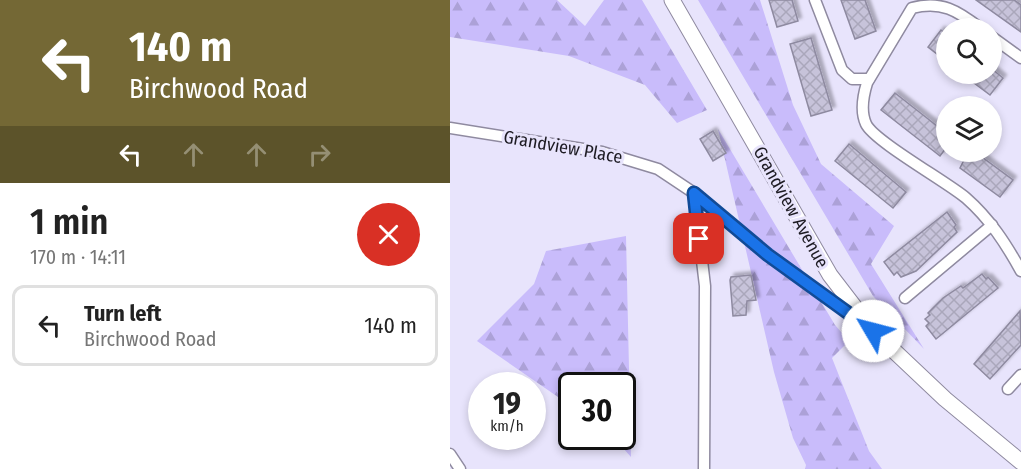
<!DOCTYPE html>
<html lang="en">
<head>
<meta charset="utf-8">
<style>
  :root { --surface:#fff; --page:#f2f2f2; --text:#222; --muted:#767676; --line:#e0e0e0 }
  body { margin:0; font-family:"Fira Sans Condensed",sans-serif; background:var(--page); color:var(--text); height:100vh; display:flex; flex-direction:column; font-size:22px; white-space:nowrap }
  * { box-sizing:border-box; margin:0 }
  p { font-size:20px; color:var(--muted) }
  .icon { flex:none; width:33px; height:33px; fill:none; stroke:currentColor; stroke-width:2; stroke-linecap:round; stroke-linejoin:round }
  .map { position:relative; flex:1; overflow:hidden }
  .drawer { display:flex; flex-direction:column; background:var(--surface); width:450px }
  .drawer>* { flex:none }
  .banner { background:#746835; color:#fff; overflow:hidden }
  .controls { position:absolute; left:486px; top:18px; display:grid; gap:12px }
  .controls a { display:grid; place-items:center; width:66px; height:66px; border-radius:50%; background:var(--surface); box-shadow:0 3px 9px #0003; font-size:30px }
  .speed { position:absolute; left:18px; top:372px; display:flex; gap:12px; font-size:30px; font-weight:700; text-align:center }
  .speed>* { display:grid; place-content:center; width:78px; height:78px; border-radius:50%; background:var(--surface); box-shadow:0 3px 9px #0003; line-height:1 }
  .speed small { font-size:15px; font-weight:400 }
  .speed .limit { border:3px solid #111; border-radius:9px; background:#fff; color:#111 }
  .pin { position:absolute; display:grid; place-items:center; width:51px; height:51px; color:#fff; margin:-26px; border-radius:12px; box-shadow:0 3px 9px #0006 }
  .me { position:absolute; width:66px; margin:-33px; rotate:307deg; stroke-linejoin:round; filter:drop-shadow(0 0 4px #0008) }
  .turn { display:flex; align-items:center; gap:21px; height:126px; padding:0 30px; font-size:27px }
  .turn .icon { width:78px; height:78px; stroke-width:2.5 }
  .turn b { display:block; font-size:42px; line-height:51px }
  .lanes { display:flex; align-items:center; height:57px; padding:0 30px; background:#0003; justify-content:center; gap:30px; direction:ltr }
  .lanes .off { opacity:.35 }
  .round { display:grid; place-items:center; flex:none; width:63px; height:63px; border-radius:32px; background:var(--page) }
  .overview { display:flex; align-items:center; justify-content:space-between; height:102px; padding:0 30px }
  h1 { font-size:36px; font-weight:600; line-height:45px }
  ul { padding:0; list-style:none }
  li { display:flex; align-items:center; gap:18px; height:81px; margin:0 12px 9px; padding:0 18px; border:3px solid var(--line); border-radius:12px }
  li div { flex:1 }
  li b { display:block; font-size:22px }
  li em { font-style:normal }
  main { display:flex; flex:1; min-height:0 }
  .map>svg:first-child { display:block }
  .forest { fill:url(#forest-firs) }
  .building { fill:url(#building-cross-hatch); stroke:#8e8aa0; stroke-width:1.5; filter:url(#shadow) }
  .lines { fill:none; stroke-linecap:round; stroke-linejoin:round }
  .street-casing { stroke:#8f8aa0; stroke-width:13 }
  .secondary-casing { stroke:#8f8aa0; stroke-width:17 }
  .street { stroke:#fff; stroke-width:10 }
  .secondary { stroke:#fff; stroke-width:15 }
  .route-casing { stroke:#114b97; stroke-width:15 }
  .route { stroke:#1a73e8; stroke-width:10 }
  .labels { text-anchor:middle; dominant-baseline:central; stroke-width:6; stroke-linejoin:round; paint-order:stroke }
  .street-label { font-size:18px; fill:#1d1b23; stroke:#e8e4fc }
</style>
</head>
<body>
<main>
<section class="drawer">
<div class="banner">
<div class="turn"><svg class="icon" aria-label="left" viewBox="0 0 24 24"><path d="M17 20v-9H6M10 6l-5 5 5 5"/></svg><div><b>140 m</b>Birchwood Road</div></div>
<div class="lanes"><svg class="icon" aria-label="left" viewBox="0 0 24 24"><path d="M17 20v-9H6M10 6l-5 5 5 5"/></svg><svg class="icon off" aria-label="ahead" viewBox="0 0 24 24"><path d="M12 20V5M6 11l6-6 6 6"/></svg><svg class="icon off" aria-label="ahead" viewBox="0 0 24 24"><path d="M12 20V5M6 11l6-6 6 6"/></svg><svg class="icon off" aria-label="right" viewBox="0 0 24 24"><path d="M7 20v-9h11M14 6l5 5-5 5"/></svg></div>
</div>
<div class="overview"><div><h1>1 min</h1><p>170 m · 14:11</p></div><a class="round" style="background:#d93025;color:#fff"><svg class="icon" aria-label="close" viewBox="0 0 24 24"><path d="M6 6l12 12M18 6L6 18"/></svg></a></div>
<ul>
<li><svg class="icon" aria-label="left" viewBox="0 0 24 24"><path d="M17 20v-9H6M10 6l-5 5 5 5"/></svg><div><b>Turn left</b><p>Birchwood Road</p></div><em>140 m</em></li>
</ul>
</section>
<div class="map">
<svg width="571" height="469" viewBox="0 0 571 469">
  <defs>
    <pattern id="forest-firs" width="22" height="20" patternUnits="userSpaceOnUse" patternTransform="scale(1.5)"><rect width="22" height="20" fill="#c9bcfb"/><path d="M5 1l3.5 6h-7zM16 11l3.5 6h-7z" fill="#aca1d7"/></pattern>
    <pattern id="building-cross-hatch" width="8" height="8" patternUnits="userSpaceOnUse" patternTransform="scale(1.5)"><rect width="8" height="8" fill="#c7c3da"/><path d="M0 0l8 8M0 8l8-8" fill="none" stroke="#aaa7bb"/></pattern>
    <filter id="shadow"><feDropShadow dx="3.5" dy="-3.5" stdDeviation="1.5" flood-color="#0004"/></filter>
  </defs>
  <rect width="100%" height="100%" fill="#e8e4fc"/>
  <g class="forest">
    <path d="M0,0h107l28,26 19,-26h38l65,110 -30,13 -32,-38 -76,-29 -119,-19z"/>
    <path d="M248,0h62l33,105 28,59 73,62 -23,38 53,85 -51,-53z"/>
    <path d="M268,129l117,196 14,16 -17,17 37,93 13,18h-77l1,-4 -13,-27 -19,-66z"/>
    <path d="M176,236l5,221 -18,-20 9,-1v-50h-50l-1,20 -94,-65 57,-57 12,-33z"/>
  </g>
  <g class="building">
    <path d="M319,0h23l6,21 -21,6z"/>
    <path d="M391,0h24l11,31 -21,8z"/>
    <path d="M526,0h38l7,5v27z"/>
    <path d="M491,30l5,4v27l-18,-14z"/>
    <path d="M361,38l21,72 -21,6 -21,-72z"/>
    <path d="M542,69l11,9 -13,17 -28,-21h30z"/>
    <path d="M445,93l51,40v15l-6,8 -59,-46z"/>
    <path d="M263,131l13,22 -13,8 -13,-22z"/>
    <path d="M399,144l57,48 -13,16 -58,-47z"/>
    <path d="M518,152h7l38,28 -13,17 -40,-29z"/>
    <path d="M497,212l9,13 -2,2 3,5 -41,39 -15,6 -4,-5 -3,3 -10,-13z"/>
    <path d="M532,274l4,5 2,-2 10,11 -62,51 -10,-13 3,-3 -4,-4 5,-4 -2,-2 15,-15 18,-12 2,2z"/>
    <path d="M301,275l5,25 -9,1 -1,14 -13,1 -3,-36 1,-3z"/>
    <path d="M570,311l1,34 -31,34 -16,-15z"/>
  </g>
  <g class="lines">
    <g class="street-casing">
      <g id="street">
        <path d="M365,0l27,70 10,9h17"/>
        <path d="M530,28c-22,-17 -39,-28 -68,-20l-45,75c-4,13 -7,28 -1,41 8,17 81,58 100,74 24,21 40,46 55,73"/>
        <path d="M542,37l29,21"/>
        <path d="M0,128l152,24 56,17 36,24 74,62 94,68"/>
        <path d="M244,193l11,93 -1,183"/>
        <path d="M455,298l87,-73"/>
        <path d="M558,389l13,-14"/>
        <path d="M0,454l10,15"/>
      </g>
    </g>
    <g class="secondary-casing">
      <path id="secondary" d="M222,0l158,275 43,56 72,68 76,63"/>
    </g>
    <use href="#street" class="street"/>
    <use href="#secondary" class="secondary"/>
  </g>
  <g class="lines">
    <g class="route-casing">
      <path id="route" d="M249,239l-5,-46 74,62 105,76"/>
    </g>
    <use href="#route" class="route"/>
  </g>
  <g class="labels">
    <g class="street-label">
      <text transform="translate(113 147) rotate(10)">Grandview Place</text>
      <text transform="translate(341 207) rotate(61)">Grandview Avenue</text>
    </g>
  </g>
</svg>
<div class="controls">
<a><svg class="icon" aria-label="search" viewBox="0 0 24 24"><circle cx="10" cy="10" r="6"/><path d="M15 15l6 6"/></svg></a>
<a><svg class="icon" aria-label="layers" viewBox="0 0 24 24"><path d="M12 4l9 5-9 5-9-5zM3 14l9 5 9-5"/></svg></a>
</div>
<div class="speed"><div>19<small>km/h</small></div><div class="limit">30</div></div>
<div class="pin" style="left:249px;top:239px;background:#d93025"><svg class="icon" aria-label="arrive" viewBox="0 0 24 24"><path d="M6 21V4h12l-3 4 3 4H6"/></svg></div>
<svg class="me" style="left:423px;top:331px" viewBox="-20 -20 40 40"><circle r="19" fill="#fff"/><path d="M0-13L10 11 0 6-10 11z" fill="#1a73e8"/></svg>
</div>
</main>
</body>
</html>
